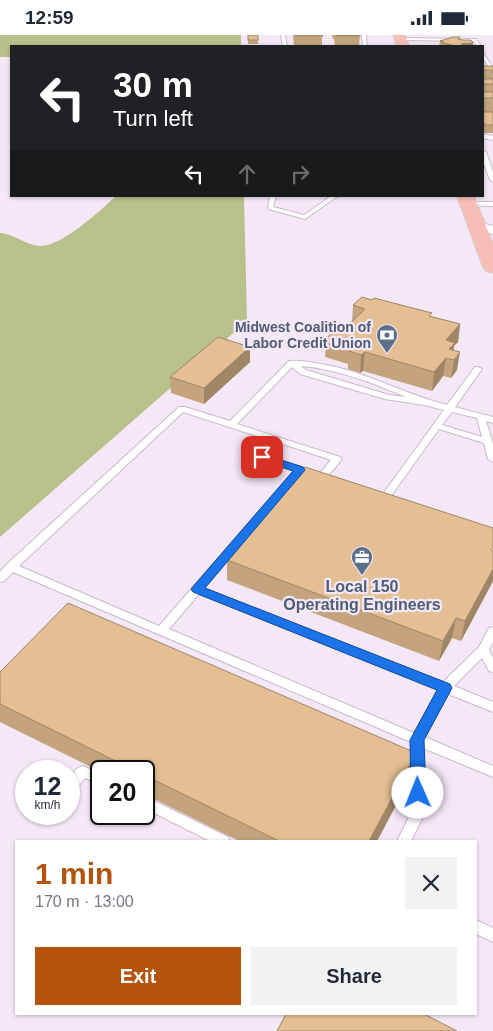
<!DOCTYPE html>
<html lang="en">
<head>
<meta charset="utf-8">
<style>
  :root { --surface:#fff; --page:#f2f2f3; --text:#1f2937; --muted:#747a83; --accent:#b45309 }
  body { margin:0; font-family:Helvetica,sans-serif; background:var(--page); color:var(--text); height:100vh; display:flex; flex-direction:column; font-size:19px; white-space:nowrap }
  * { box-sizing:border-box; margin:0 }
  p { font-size:16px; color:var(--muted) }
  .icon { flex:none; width:28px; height:28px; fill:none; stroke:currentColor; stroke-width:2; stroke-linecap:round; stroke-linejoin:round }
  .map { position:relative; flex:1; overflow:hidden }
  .details { position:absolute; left:15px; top:805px; width:462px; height:175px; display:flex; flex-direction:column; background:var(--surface); border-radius:0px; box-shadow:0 1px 4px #0004 }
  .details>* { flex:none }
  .hud { position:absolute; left:10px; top:10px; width:474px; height:152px; border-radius:0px; box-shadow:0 1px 4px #0004; background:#202124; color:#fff; overflow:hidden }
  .speed { position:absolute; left:15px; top:725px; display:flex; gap:10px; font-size:25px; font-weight:700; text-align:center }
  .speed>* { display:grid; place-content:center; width:65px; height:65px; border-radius:50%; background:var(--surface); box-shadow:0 1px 4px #0004; line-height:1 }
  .speed small { font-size:12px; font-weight:400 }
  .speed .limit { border:2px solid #111; border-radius:8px; background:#fff; color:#111 }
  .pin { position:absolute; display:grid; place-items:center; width:42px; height:42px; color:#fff; margin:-21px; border-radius:10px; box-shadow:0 2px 8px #0006 }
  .me { position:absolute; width:55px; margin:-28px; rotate:359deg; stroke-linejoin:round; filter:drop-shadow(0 0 4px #0008) }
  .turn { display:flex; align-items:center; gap:18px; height:105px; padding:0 20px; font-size:22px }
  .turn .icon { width:65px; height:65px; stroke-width:2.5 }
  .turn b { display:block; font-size:35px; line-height:42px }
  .lanes { display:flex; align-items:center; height:48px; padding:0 20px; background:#0003; justify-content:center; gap:25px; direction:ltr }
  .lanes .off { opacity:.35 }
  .round { display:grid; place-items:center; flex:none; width:52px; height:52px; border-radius:0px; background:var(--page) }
  .summary { display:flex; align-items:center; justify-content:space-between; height:85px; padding:0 20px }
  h1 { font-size:30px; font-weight:800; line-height:38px; color:var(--accent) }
  .action { display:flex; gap:10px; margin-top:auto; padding:10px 20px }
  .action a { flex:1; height:58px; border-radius:0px; background:var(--accent); color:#fff; font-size:20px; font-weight:800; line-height:58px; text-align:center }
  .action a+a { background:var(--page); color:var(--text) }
  .status { display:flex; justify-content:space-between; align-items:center; height:35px; padding:0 25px; background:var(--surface); direction:ltr }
  .status svg { height:14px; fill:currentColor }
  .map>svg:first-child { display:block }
  .forest { fill:#b8c18c }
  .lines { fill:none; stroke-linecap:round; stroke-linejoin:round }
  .service-casing { stroke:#c7bbc9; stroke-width:2 }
  .minor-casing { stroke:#c7bbc9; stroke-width:2 }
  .primary-casing { stroke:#d2d1d2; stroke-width:2 }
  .service { fill:#fff; fill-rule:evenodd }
  .minor { fill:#fff; fill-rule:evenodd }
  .primary { fill:#f7beb8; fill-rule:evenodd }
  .wall { fill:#c3a47e }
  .shaded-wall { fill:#9f8667 }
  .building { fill:#e3bf93; stroke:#9f8667 }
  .route { fill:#1a73e8; stroke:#114b97 }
  .labels { text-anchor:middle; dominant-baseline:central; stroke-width:4.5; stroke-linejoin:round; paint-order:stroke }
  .far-service-label { font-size:14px; font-weight:bold; fill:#4e5e75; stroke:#f4e7f6; text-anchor:end }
  .service-label { font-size:16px; font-weight:bold; fill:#4e5e75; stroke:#f4e7f6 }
</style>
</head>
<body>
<div class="status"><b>12:59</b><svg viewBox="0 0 49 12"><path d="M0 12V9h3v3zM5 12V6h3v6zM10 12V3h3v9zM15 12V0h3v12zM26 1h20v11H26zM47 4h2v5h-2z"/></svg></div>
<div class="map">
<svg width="493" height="996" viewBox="0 0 493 996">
  <rect width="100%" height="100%" fill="#f4e7f6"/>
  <g class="forest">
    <path d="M0,0h241v11h-230v11h-11z"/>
    <path d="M116,161h128l3,125 -247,216v-304c15,1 25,12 40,13 21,1 61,-36 76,-50z"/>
  </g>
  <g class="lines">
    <g class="service-casing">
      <g id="service">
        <path d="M281,0h4l2,11h-4z"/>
        <path d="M362,0h4l1,11h-4z"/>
        <path d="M400,3l76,1 5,7h-4l-3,-5 -76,-1z"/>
        <path d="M482,16l11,17v5l-11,-16z"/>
        <path d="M482,99l11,2v4l-11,-2z"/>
        <path d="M482,115l4,2 7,20v10l-3,-2 -8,-21z"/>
        <path d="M270,161h6l-3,11 31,8 27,-19h7l-33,23 -37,-10z"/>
        <path d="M468,167h25v4l-27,-1 -1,-1z"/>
        <path d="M289,326c10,-1 21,1 31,3 45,7 84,30 127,41l28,-38h3l4,2 -27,38 38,10v6l-7,-2 7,23v18l-5,-3 -4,-16 -45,-14 -51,71 -3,1 -5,-3 64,-88 -20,-5 -39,-6 -85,-25 -8,-7 -55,57 103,33 2,2 -14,17 6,4 -5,3 -12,-6 14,-17 -51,-17 -12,13 39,13 2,2 -2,2h-5l-98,115 239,94 36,-35 10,-19 4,-1v15l-4,8 4,8v14l-4,-1 -7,-13 -28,28 39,16v10l-45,-18 -23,43 68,29v11l-70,-29 3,63 -15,30h-14l15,-30 -1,-69 -398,-170 -9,9 -4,1v-10l7,-8 172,-157h6l45,14zM301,331c37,3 72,17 105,31l-17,-2 -83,-25zM183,377l89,29 -13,14 -2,2 2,2 35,12 -135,155 -140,-60zM452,377l25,6 5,19 -40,-12zM199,559l239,96 -24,43 -245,-104z"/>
        <path d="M83,731l18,8v11l-16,-7 -11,14 -5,1c0,-11 1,-23 14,-27z"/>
        <path d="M144,761l84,41 2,4h-20l-66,-33z"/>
        <path d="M476,885l17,8v14l-17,-8z"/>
      </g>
    </g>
    <g class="minor-casing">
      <path id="minor" d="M477,187l16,4v8l-20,-5 -2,-3z"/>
    </g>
    <g class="primary-casing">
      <g id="primary">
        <path d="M393,0h12l4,11h-12z"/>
        <path d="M457,161h17l19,48v29l-7,-2 -3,-4z"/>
      </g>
    </g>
    <use href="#service" class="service"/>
    <use href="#minor" class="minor"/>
    <use href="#primary" class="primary"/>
  </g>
  <g class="wall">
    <rect x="248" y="0" width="10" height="9"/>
    <path d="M293,0h29v11h-28z"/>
    <path d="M332,0h28l-1,11h-24l-1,-7h-1z"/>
    <path d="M459,4l14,7h-34l1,-5z"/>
    <path d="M482,31h11v67h-9l-2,-3z"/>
    <path d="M353,270l78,12 29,7 -2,18 -4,4 -1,5 4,19 -6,8 -8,-2 -11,15 -69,-20 -3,2 -12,-4v-5l-23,-7 1,-18 14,-6 12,-11z"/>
    <path d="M250,312v15l-46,42 -33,-11 -1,-16z"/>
    <path d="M227,525l266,9v12l-32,60 -9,-3 -13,23 -212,-81z"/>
    <path d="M0,637l413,101 -36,68h-138l-95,-47v-23h-43v1l-101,-50z"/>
  </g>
  <g class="shaded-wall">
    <path d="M473,8v3h-12v-2z"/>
    <path d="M460,289l-2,18 -4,4 -2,13 -6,-19z"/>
    <path d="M250,312v15l-46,42v-16z"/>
    <path d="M365,317l-2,19 -3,2 1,-18z"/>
    <path d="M460,317l-3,18 -6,8 3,-18z"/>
    <path d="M446,323l-3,18 -11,15 2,-19z"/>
    <path d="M493,534v12l-32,60 4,-20z"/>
    <path d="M456,583l-4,20 -13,23 4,-20z"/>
    <path d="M416,718l-3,20 -36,68h-8z"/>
  </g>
  <g class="building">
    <rect x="248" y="0" width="10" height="5"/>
    <path d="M295,0h27l1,1h-27z"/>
    <rect x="336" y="0" width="24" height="1"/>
    <path d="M453,2h7l-2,2 5,1h8l2,3 -12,1 4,2h-10l-12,-3v-2h-3z"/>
    <path d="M482,31h11v7l-2,-3h-9z"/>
    <rect x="482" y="44" width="11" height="5"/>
    <rect x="482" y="57" width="11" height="6"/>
    <path d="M482,77h11v13h-8l-3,-6z"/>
    <path d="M362,262l10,3 2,-2 58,15 -3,3 31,8 -14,16 9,3 -6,6 11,3 -6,8 -8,-2 -12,14 -69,-20 -4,3 -12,-4 5,-4 -28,-8 7,-8 7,2 25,-24 -12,-4z"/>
    <path d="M218,302l32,10 -46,41 -34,-11z"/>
    <path d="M305,432l188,61v19l-2,3 2,1v18l-28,52 -9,-3 -13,23 -216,-81z"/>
    <path d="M68,568l348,150 -47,88h-90l-135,-66v-4h-8l-136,-67v-32z"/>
    <path d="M286,979h138l33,17h-180z"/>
  </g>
  <path class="route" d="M262,419l41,13 2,3 -100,118 245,96 2,4 -28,52 2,53 -2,5 -6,2 -5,-2 -2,-5 -1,-53 27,-50 -244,-98 -2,-3 102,-118 -35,-12 -1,-2z"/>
  <defs>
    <g id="bank-pin" transform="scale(1.125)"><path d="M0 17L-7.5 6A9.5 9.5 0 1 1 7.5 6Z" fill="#5c6f8a" stroke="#f4e7f6"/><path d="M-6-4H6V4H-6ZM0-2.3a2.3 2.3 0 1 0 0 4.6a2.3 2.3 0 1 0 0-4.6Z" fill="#fff"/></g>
    <g id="office-pin" transform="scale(1.125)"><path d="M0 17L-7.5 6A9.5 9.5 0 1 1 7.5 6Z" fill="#5c6f8a" stroke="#f4e7f6"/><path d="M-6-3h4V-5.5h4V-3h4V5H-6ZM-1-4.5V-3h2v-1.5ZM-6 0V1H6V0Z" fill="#fff"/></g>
  </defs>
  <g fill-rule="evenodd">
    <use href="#bank-pin" x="387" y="300"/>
    <use href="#office-pin" x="362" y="522"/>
  </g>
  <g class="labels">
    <g class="far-service-label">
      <text x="371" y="292">Midwest Coalition of<tspan x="371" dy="16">Labor Credit Union</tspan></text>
    </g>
    <g class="service-label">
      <text x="362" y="551">Local 150<tspan x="362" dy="18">Operating Engineers</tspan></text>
    </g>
  </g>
</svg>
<div class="speed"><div>12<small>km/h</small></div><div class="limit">20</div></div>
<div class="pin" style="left:262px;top:422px;background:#d93025"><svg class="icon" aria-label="arrive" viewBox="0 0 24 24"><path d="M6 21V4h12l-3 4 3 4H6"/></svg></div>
<svg class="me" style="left:418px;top:758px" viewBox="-20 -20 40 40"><circle r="19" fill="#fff"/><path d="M0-13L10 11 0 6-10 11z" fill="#1a73e8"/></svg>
<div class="hud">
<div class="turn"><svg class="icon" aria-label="left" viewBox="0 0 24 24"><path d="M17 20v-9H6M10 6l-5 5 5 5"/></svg><div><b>30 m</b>Turn left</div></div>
<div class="lanes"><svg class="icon" aria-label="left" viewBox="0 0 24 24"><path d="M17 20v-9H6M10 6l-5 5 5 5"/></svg><svg class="icon off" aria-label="ahead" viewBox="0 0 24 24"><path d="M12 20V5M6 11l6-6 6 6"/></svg><svg class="icon off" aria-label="right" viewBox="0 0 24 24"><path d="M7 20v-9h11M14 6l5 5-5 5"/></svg></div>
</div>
<section class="details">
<div class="summary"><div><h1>1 min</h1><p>170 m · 13:00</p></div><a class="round"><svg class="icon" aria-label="close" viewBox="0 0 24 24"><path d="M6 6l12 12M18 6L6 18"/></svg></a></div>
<div class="action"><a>Exit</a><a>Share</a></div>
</section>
</div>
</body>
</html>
